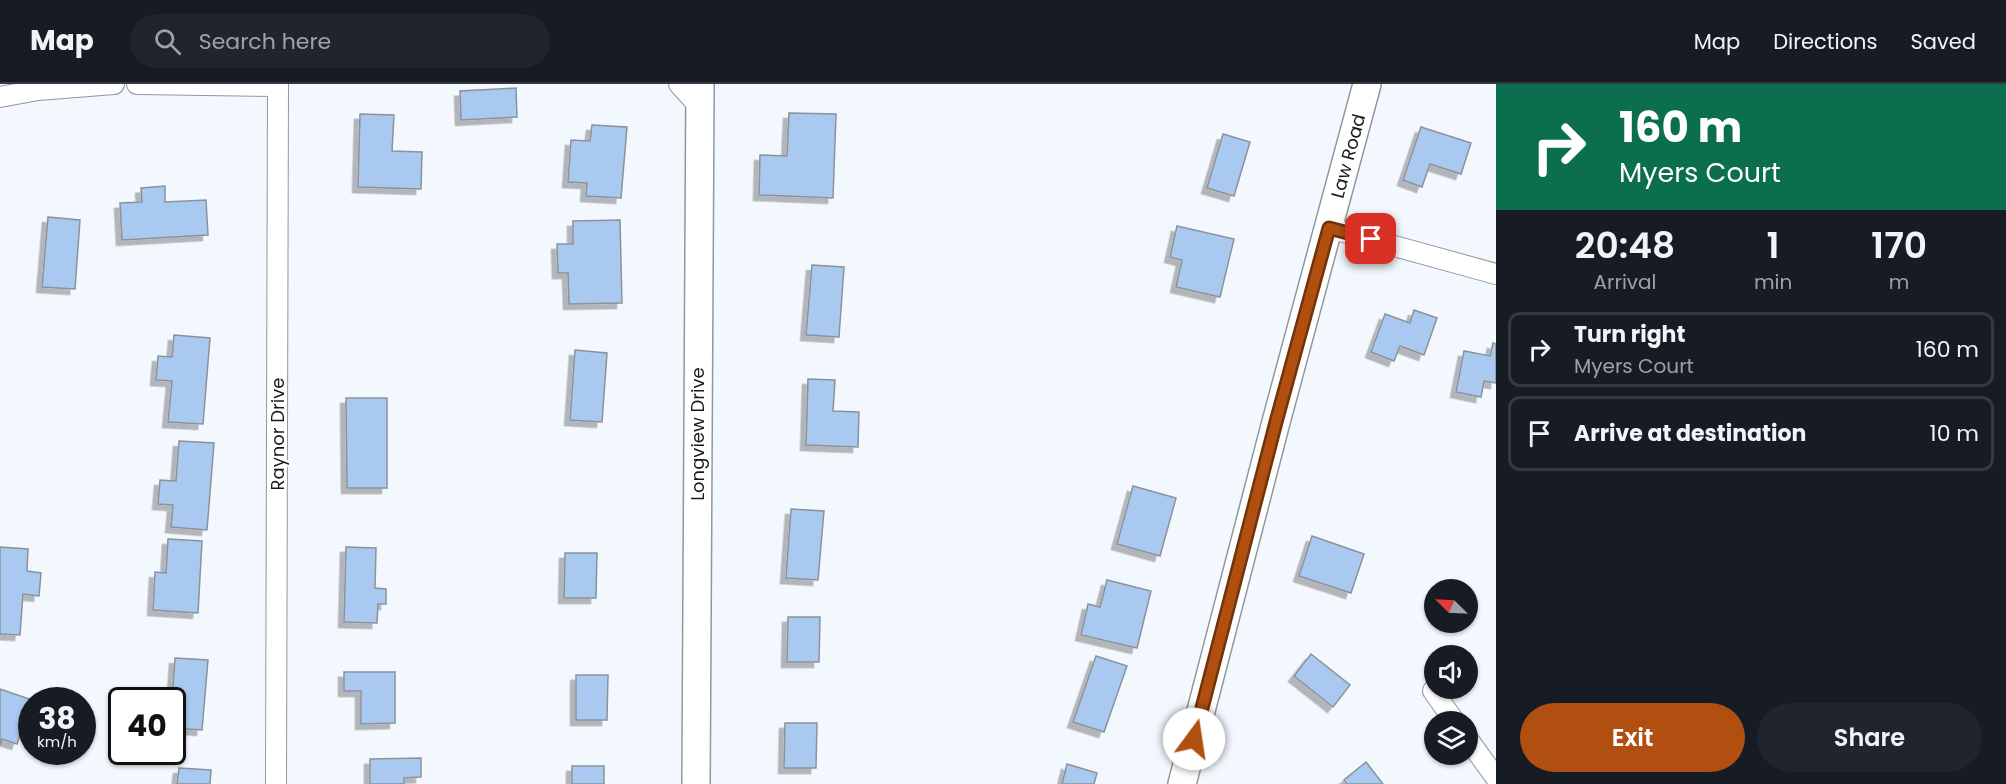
<!DOCTYPE html>
<html lang="en">
<head>
<meta charset="utf-8">
<style>
  :root { --surface:#171b24; --page:#20242c; --text:#f1f3f6; --muted:#9ea1a6; --line:#363941; --accent:#b04f10 }
  body { margin:0; font-family:Poppins,sans-serif; background:var(--page); color:var(--text); height:100vh; display:flex; flex-direction:column; font-size:22px; white-space:nowrap }
  * { box-sizing:border-box; margin:0 }
  p { font-size:20px; color:var(--muted) }
  .icon { flex:none; width:33px; height:33px; fill:none; stroke:currentColor; stroke-width:2; stroke-linecap:round; stroke-linejoin:round }
  .map { position:relative; flex:1; overflow:hidden }
  .details { display:flex; flex-direction:column; background:var(--surface); width:510px }
  .details>* { flex:none }
  .top-card { background:#0b6e4f; color:#fff; overflow:hidden }
  .needle { width:39px; rotate:294deg }
  .buttons { position:absolute; left:1424px; top:495px; display:grid; gap:12px }
  .buttons a { display:grid; place-items:center; width:54px; height:54px; border-radius:50%; background:var(--surface); box-shadow:0 2px 4px #0004; font-size:30px }
  .speed { position:absolute; left:18px; top:603px; display:flex; gap:12px; font-size:30px; font-weight:700; text-align:center }
  .speed>* { display:grid; place-content:center; width:78px; height:78px; border-radius:50%; background:var(--surface); box-shadow:0 2px 4px #0004; line-height:1 }
  .speed small { font-size:15px; font-weight:400 }
  .speed .limit { border:3px solid #111; border-radius:9px; background:#fff; color:#111 }
  .pin { position:absolute; display:grid; place-items:center; width:51px; height:51px; color:#fff; margin:-26px; border-radius:12px; box-shadow:0 3px 9px #0006 }
  .me { position:absolute; width:66px; margin:-33px; rotate:14deg; stroke-linejoin:round; filter:drop-shadow(0 0 4px #0008) }
  .turn { display:flex; align-items:center; gap:21px; height:126px; padding:0 24px; font-size:27px }
  .turn .icon { width:78px; height:78px; stroke-width:2.5 }
  .turn b { display:block; font-size:42px; line-height:51px }
  .eta { display:flex; justify-content:space-evenly; align-items:center; height:102px; text-align:center }
  .eta b { font-size:36px; font-weight:600; line-height:42px }
  .cta { display:flex; gap:12px; margin-top:auto; padding:12px 24px }
  .cta a { flex:1; height:69px; border-radius:36px; background:var(--accent); color:#fff; font-size:24px; font-weight:600; line-height:69px; text-align:center }
  .cta a+a { background:var(--page); color:var(--text) }
  ul { padding:0; list-style:none }
  li { display:flex; align-items:center; gap:18px; height:75px; margin:0 12px 9px; padding:0 12px; border:3px solid var(--line); border-radius:12px }
  li div { flex:1 }
  li b { display:block; font-size:22px }
  li em { font-style:normal }
  header { display:flex; align-items:center; gap:36px; box-sizing:border-box; height:84px; padding:0 30px; background:var(--surface); border-bottom:2px solid var(--line) }
  header strong { font-size:28px }
  nav { display:flex; gap:33px; margin-inline-start:auto; font-size:21px }
  .search { width:420px; height:54px; background:var(--page); display:flex; align-items:center; gap:15px; box-sizing:border-box; padding:0 21px; border-radius:33px; color:var(--muted); font-size:22px }
  main { display:flex; flex:1; min-height:0 }
  .map>svg:first-child { display:block }
  .building { fill:#a9c9f0; stroke:#8c9299; stroke-width:1.5; filter:url(#shadow) }
  .lines { fill:none; stroke-linecap:round; stroke-linejoin:round }
  .street-casing { stroke:#91979e; stroke-width:22 }
  .secondary-casing { stroke:#91979e; stroke-width:30 }
  .street { stroke:#fff; stroke-width:20 }
  .secondary { stroke:#fff; stroke-width:27 }
  .route-casing { stroke:#72330a; stroke-width:15 }
  .route { stroke:#b04f10; stroke-width:10 }
  .labels { text-anchor:middle; dominant-baseline:central; stroke-width:4.5; stroke-linejoin:round; paint-order:stroke }
  .street-label { font-size:18px; fill:#17191b; stroke:#fff }
</style>
</head>
<body>
<header>
<strong>Map</strong>
<div class="search"><svg class="icon" aria-label="search" viewBox="0 0 24 24"><circle cx="10" cy="10" r="6"/><path d="M15 15l6 6"/></svg>Search here</div>
<nav><a>Map</a><a>Directions</a><a>Saved</a></nav>
</header>
<main>
<div class="map">
<svg width="1496" height="700" viewBox="0 0 1496 700">
  <defs>
    <filter id="shadow"><feDropShadow dx="-5.5" dy="5.5" stdDeviation="0" flood-color="#0004"/></filter>
  </defs>
  <rect width="100%" height="100%" fill="#f3f8fe"/>
  <g class="building">
    <path d="M516,4l1,29 -56,3 -1,-29z"/>
    <path d="M789,29l47,1 -3,84 -74,-3 1,-40 27,1z"/>
    <path d="M360,30l34,1 -2,36 30,1 -1,37 -63,-2z"/>
    <path d="M592,41l35,2 -6,71 -35,-2 1,-13 -19,-1 3,-42 19,1z"/>
    <path d="M1421,43l50,16 -10,31 -31,-10 -8,23 -19,-7z"/>
    <path d="M1223,50l27,8 -16,54 -27,-8z"/>
    <path d="M165,102v16l41,-2 2,35 -86,5 -2,-37 22,-1 -1,-14z"/>
    <path d="M48,133l32,3 -5,69 -33,-2z"/>
    <path d="M620,136l2,83 -53,1 -1,-31h-10l-1,-29h16v-23z"/>
    <path d="M1177,142l57,13 -14,58 -44,-10 6,-27 -12,-3z"/>
    <path d="M812,181l32,2 -5,70 -33,-2z"/>
    <path d="M1414,226l23,8 -13,37 -24,-9 -6,15 -23,-9 14,-38 25,9z"/>
    <path d="M174,251l36,3 -7,86 -35,-2 4,-41 -16,-1 2,-24 14,1z"/>
    <path d="M1493,259l3,1v39l-12,-2 -3,16 -25,-5 8,-41 26,5z"/>
    <path d="M575,266l32,3 -5,69 -32,-2z"/>
    <path d="M808,295l27,1 -2,31 26,1 -1,35 -52,-2z"/>
    <path d="M346,314h41v90h-40z"/>
    <path d="M179,357l35,2 -7,87 -36,-3 2,-22 -15,-1 2,-24 16,1z"/>
    <path d="M1133,402l43,12 -16,58 -43,-12z"/>
    <path d="M791,425l33,2 -6,69 -32,-2z"/>
    <path d="M1312,452l52,18 -13,39 -52,-17z"/>
    <path d="M168,455l34,2 -4,72 -45,-3 2,-38 11,1z"/>
    <path d="M0,463l28,2 -1,22 14,2 -2,23 -16,-2 -3,41 -20,-1z"/>
    <path d="M346,463l30,1 -1,40 11,1v15h-8l-1,19 -33,-1z"/>
    <path d="M565,469h32l-1,45h-32z"/>
    <path d="M1107,496l44,11 -14,57 -56,-13 7,-31 12,3z"/>
    <path d="M788,533h32l-1,45h-32z"/>
    <path d="M1311,570l39,31 -17,22 -39,-31z"/>
    <path d="M1096,572l31,10 -23,66 -31,-10z"/>
    <path d="M175,574l33,2 -6,70 -30,-2v-28z"/>
    <path d="M344,588h51v51l-34,1v-33h-17z"/>
    <path d="M576,591h32l-1,45h-31z"/>
    <path d="M0,605l32,11 -15,44 -15,-5 -2,7z"/>
    <path d="M785,639h32l-1,45h-32z"/>
    <path d="M421,674v19l-17,1v6h-34v-25z"/>
    <path d="M1366,678l17,22h-36l-3,-4z"/>
    <path d="M1067,680l30,9 -3,11h-32z"/>
    <rect x="572" y="682" width="32" height="18"/>
    <path d="M179,684l32,2 -1,14h-33z"/>
  </g>
  <g class="lines">
    <g class="street-casing">
      <g id="street">
        <path d="M137,0l141,2"/>
        <path d="M679,0l20,22"/>
        <path d="M0,13l38,-7 76,-6"/>
        <path d="M1329,144l167,46"/>
        <path d="M1433,607l22,31"/>
        <path d="M1467,654l29,40"/>
        <path d="M276,700l2,-700"/>
      </g>
    </g>
    <g class="secondary-casing">
      <g id="secondary">
        <path d="M696,700l4,-700"/>
        <path d="M1182,700l94,-362 91,-338"/>
      </g>
    </g>
    <use href="#street" class="street"/>
    <use href="#secondary" class="secondary"/>
  </g>
  <g class="lines">
    <g class="route-casing">
      <path id="route" d="M1194,655l82,-317 53,-194 42,11"/>
    </g>
    <use href="#route" class="route"/>
  </g>
  <g class="labels">
    <g class="street-label">
      <text transform="translate(1348 72) rotate(-75)">Law Road</text>
      <text transform="translate(277 350) rotate(-90)">Raynor Drive</text>
      <text transform="translate(697 350) rotate(-90)">Longview Drive</text>
    </g>
  </g>
</svg>
<div class="buttons">
<a><svg class="needle" viewBox="-14 -14 28 28"><path d="M0-13l5 13h-10z" fill="#e53935"/><path d="M0 13l5-13h-10z" fill="#9ea1a6"/></svg></a>
<a><svg class="icon" aria-label="sound" viewBox="0 0 24 24"><path d="M4 9h4l5-4v14l-5-4H4zM17 9q2 3 0 6"/></svg></a>
<a><svg class="icon" aria-label="layers" viewBox="0 0 24 24"><path d="M12 4l9 5-9 5-9-5zM3 14l9 5 9-5"/></svg></a>
</div>
<div class="speed"><div>38<small>km/h</small></div><div class="limit">40</div></div>
<div class="pin" style="left:1371px;top:155px;background:#d93025"><svg class="icon" aria-label="arrive" viewBox="0 0 24 24"><path d="M6 21V4h12l-3 4 3 4H6"/></svg></div>
<svg class="me" style="left:1194px;top:655px" viewBox="-20 -20 40 40"><circle r="19" fill="#fff"/><path d="M0-13L10 11 0 6-10 11z" fill="#b04f10"/></svg>
</div>
<section class="details">
<div class="top-card">
<div class="turn"><svg class="icon" aria-label="right" viewBox="0 0 24 24"><path d="M7 20v-9h11M14 6l5 5-5 5"/></svg><div><b>160 m</b>Myers Court</div></div>
</div>
<div class="eta">
<div><b>20:48</b><p>Arrival</p></div>
<div><b>1</b><p>min</p></div>
<div><b>170</b><p>m</p></div>
</div>
<ul>
<li><svg class="icon" aria-label="right" viewBox="0 0 24 24"><path d="M7 20v-9h11M14 6l5 5-5 5"/></svg><div><b>Turn right</b><p>Myers Court</p></div><em>160 m</em></li>
<li><svg class="icon" aria-label="arrive" viewBox="0 0 24 24"><path d="M6 21V4h12l-3 4 3 4H6"/></svg><div><b>Arrive at destination</b></div><em>10 m</em></li>
</ul>
<div class="cta"><a>Exit</a><a>Share</a></div>
</section>
</main>
</body>
</html>
